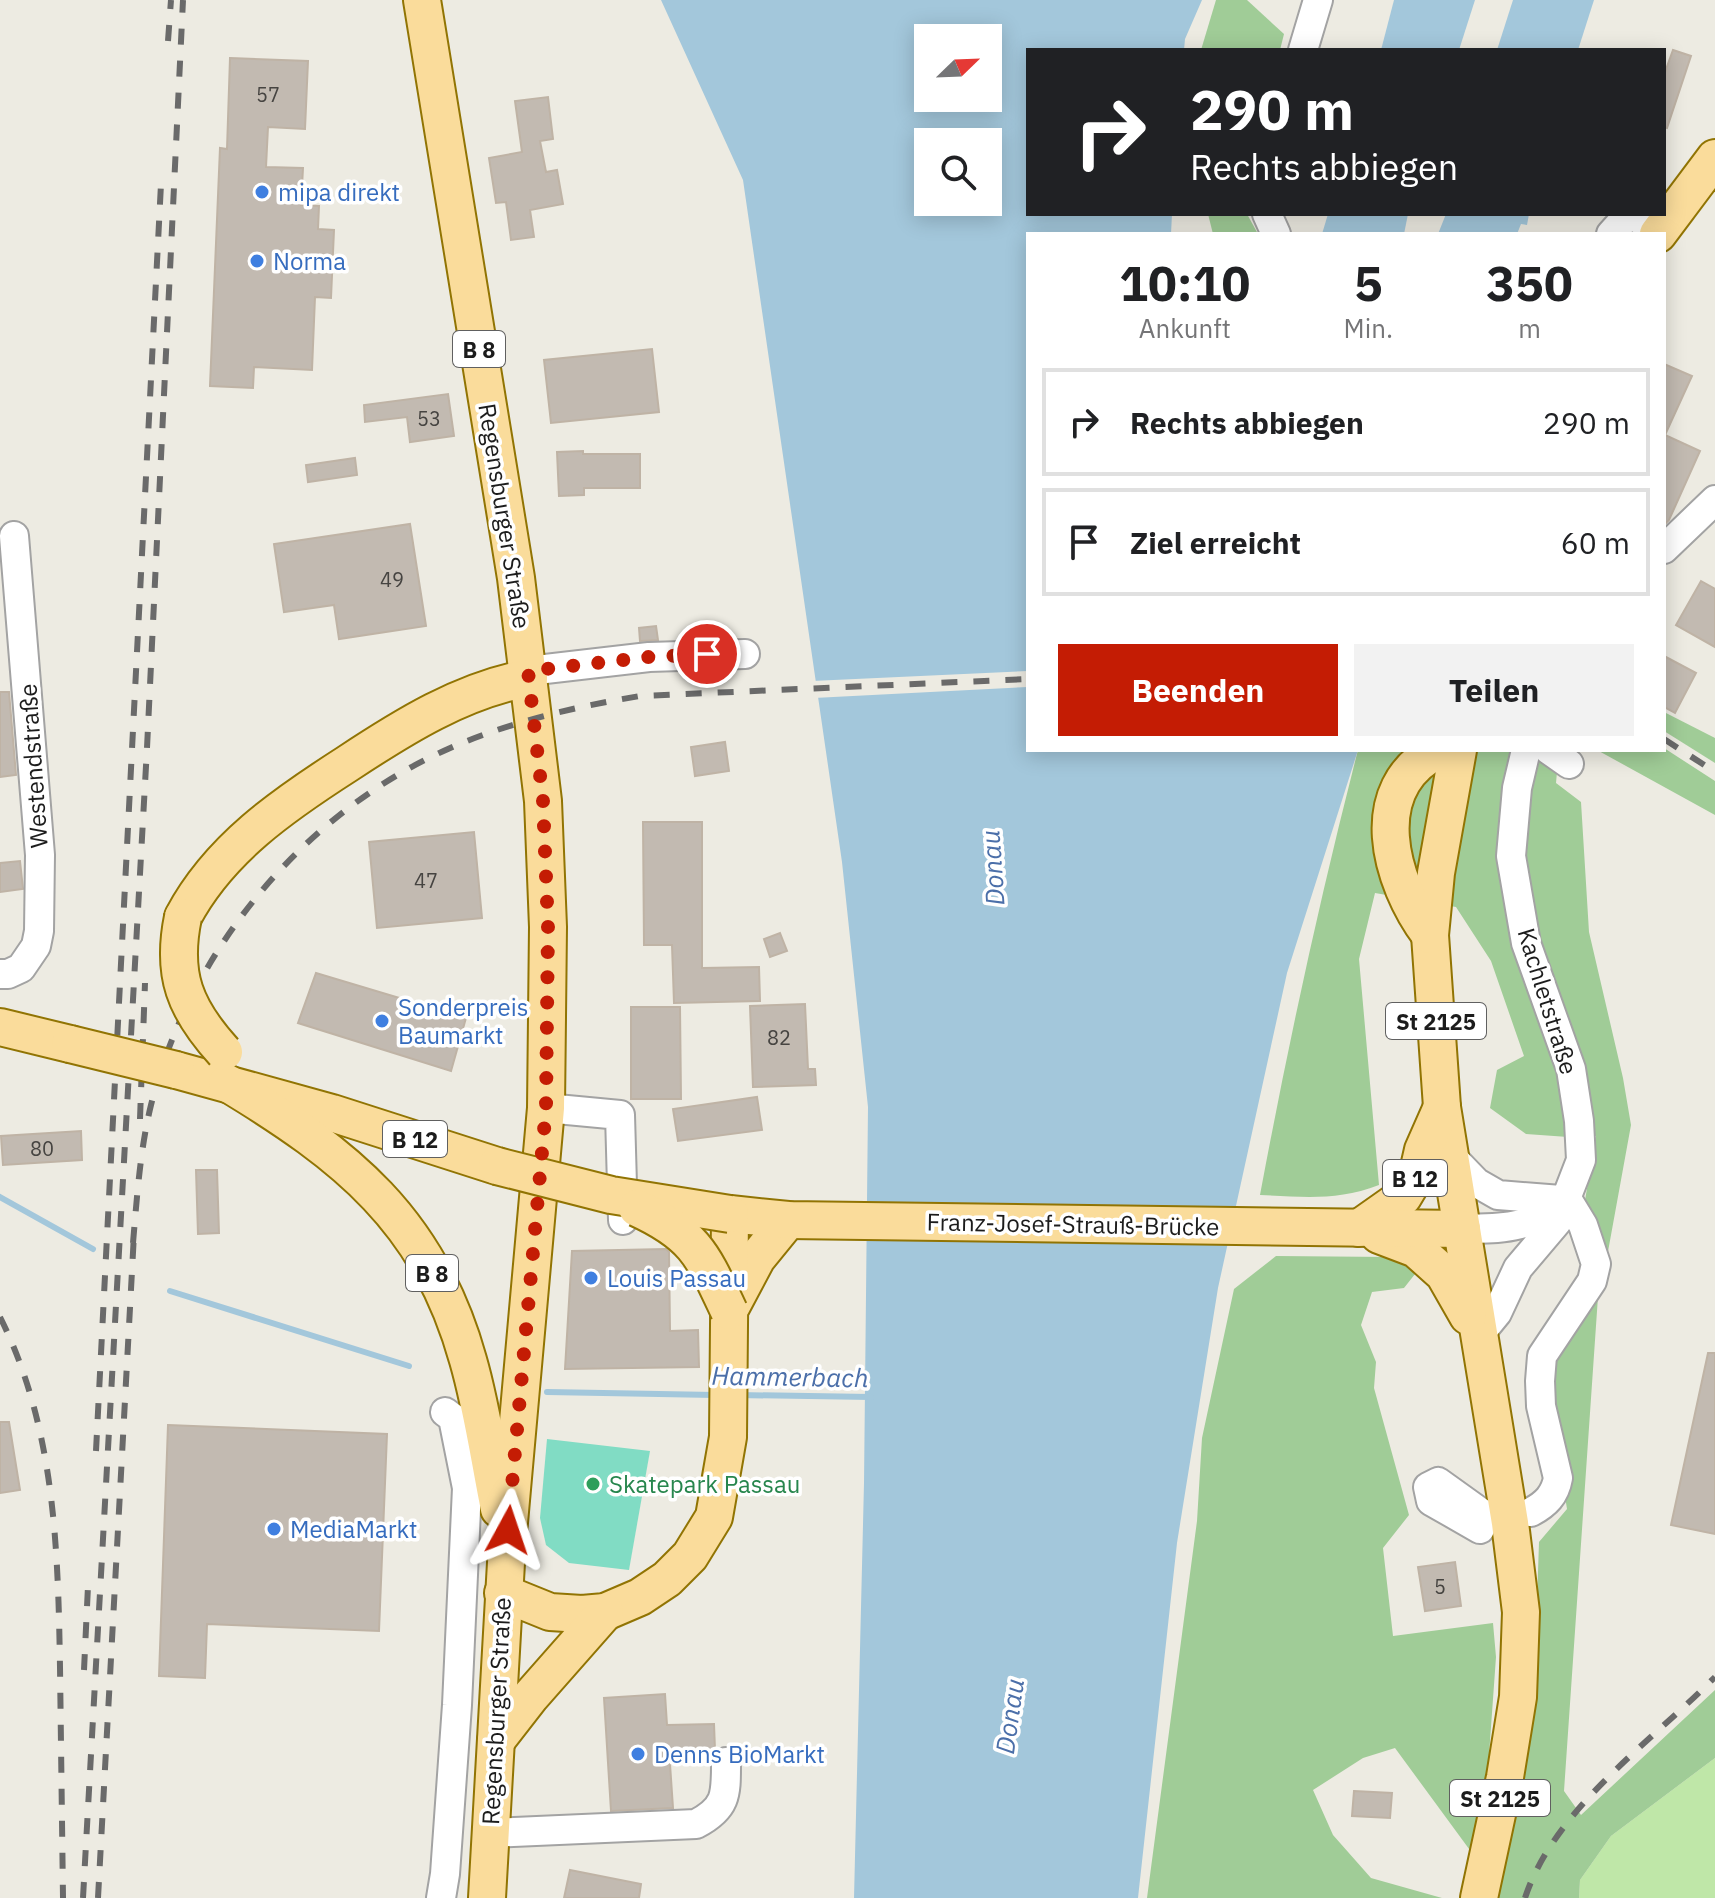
<!DOCTYPE html>
<html lang="de">
<head>
<meta charset="utf-8">
<style>
  :root { --surface:#fff; --page:#f2f2f2; --text:#202124; --muted:#757577; --line:#e0e0e0; --accent:#c41c04 }
  body { margin:0; font-family:"IBM Plex Sans",sans-serif; background:var(--page); color:var(--text); height:100vh; display:flex; flex-direction:column; font-size:30px; white-space:nowrap }
  * { box-sizing:border-box; margin:0 }
  p { font-size:26px; color:var(--muted) }
  .icon { flex:none; width:44px; height:44px; fill:none; stroke:currentColor; stroke-width:2; stroke-linecap:round; stroke-linejoin:round }
  .map { position:relative; flex:1; overflow:hidden }
  .details { position:absolute; left:1026px; top:232px; width:640px; height:520px; display:flex; flex-direction:column; background:var(--surface); border-radius:0px; box-shadow:0 4px 20px #0003 }
  .details>* { flex:none }
  .banner { position:absolute; left:1026px; top:48px; width:640px; height:168px; border-radius:0px; box-shadow:0 4px 20px #0003; background:#202124; color:#fff; overflow:hidden }
  .needle { width:52px; rotate:67deg }
  .fabs { position:absolute; left:914px; top:24px; display:grid; gap:16px }
  .fabs a { display:grid; place-items:center; width:88px; height:88px; border-radius:0px; background:var(--surface); box-shadow:0 4px 20px #0003; font-size:40px }
  .pin { position:absolute; display:grid; place-items:center; width:68px; height:68px; color:#fff; margin:-34px; border:4px solid #fff; border-radius:50%; box-shadow:0 2px 8px #0007 }
  .me { position:absolute; width:88px; margin:-44px; rotate:5deg; stroke-linejoin:round; filter:drop-shadow(0 0 6px #0008) }
  .turn { display:flex; align-items:center; gap:28px; height:168px; padding:0 32px; font-size:36px }
  .turn .icon { width:104px; height:104px; stroke-width:2.5 }
  .turn b { display:block; font-size:56px; line-height:68px }
  .eta { display:flex; justify-content:space-evenly; align-items:center; height:136px; text-align:center }
  .eta b { font-size:48px; font-weight:800; line-height:56px }
  .button { display:flex; gap:16px; margin-top:auto; padding:16px 32px }
  .button a { flex:1; height:92px; border-radius:0px; background:var(--accent); color:#fff; font-size:32px; font-weight:800; line-height:92px; text-align:center }
  .button a+a { background:var(--page); color:var(--text) }
  ul { padding:0; list-style:none }
  li { display:flex; align-items:center; gap:24px; height:108px; margin:0 16px 12px; padding:0 16px; border:4px solid var(--line); border-radius:0px }
  li div { flex:1 }
  li b { display:block; font-size:30px }
  li em { font-style:normal }
  .map>svg:first-child { display:block }
  .grass { fill:#bfe7a8 }
  .forest { fill:#a0cc97 }
  .pitch { fill:#81dcc4 }
  .water { fill:#a3c7db; fill-rule:evenodd }
  .pier { fill:#edebe2 }
  .lines { fill:none; stroke-linecap:round; stroke-linejoin:round }
  .stream { stroke:#a3c7db; stroke-width:6 }
  .building { fill:#c2bab1; stroke:#bfb3a5; stroke-width:2 }
  .minor-casing { stroke:#a3a3a3; stroke-width:32 }
  .major-casing { stroke:#917403; stroke-width:40 }
  .minor { stroke:#fff; stroke-width:28 }
  .major { stroke:#fadc9b; stroke-width:36 }
  .rail { stroke:#6a6a6a; stroke-width:6; stroke-dasharray:16 16; stroke-linecap:butt }
  .major-bridge-casing { stroke:#917403; stroke-width:40; stroke-linecap:butt }
  .major-bridge { stroke:#fadc9b; stroke-width:36 }
  .route { stroke:#c41c04; stroke-width:14; stroke-dasharray:0 25.2 }
  .shop-dot { fill:#3f7fe0; stroke:#fff; stroke-width:3 }
  .leisure-dot { fill:#2e9e5b; stroke:#fff; stroke-width:3 }
  .labels { text-anchor:middle; dominant-baseline:central; stroke-width:7; stroke-linejoin:round; paint-order:stroke }
  .number-label { font-size:20px; fill:#464441 }
  .shield { fill:#fff; stroke:#606060; stroke-width:2 }
  .shield-label { font-size:22px; font-weight:bold; fill:#1c1c1c }
  .shop-label { font-size:24px; fill:#366cbe; stroke:#fff; text-anchor:start }
  .street-label { font-size:24px; fill:#1c1c1c; stroke:#fff }
  .leisure-label { font-size:24px; fill:#27864d; stroke:#fff; text-anchor:start }
  .water-label { font-size:26px; font-style:italic; fill:#4b6fa9; stroke:#fff }
</style>
</head>
<body>
<div class="map">
<svg width="1715" height="1898" viewBox="0 0 1715 1898">
  <rect width="100%" height="100%" fill="#edebe2"/>
  <path class="grass" d="M1715,1758v140h-136l1,-18 31,-44z"/>
  <g class="forest">
    <path d="M1216,0h31l37,34 -4,16h-79z"/>
    <path d="M1208,214h39l11,20h-45z"/>
    <path d="M1664,712l51,26v25l-51,-32z"/>
    <path d="M1664,748l51,33v34l-118,-65h67z"/>
    <path d="M1358,750h201l-3,33 25,19 8,130 34,146 8,47 -26,143 -21,-62 12,-70 -28,1 -42,-3 -36,-26 7,-38 27,-14 -33,-95 -35,-54 -81,-14 -16,66 20,226c-42,16 -75,12 -119,10 28,-150 60,-298 98,-445z"/>
    <path d="M1276,1256l114,1 29,12 -15,19 -32,4 -11,33 15,37 -2,26 35,127 -26,33 10,88 100,-13 3,34 -10,140 -14,56 -77,-105 -32,10 -50,32 20,45 38,43 71,20h-295l50,-377 5,-83 32,-149z"/>
    <path d="M1599,1282l-35,509 17,24 134,-125v68l-104,78 -31,44 -1,18h-81l35,-177 6,-179 28,-33 -23,-146z"/>
  </g>
  <path class="pitch" d="M547,1439l103,12 -21,119 -60,-7 -23,-18 -6,-27z"/>
  <g class="water">
    <path d="M661,0h541l-17,39 -1,11h-156v164h144l-1,20h-143v516h330l-71,223 -69,315 -41,255 -39,355h-284l10,-415 4,-376 -26,-245 -99,-682zM928,38h60v60h-60zM928,142h60v60h-60z"/>
    <path d="M1394,0h81l-16,50h-78z"/>
    <path d="M1513,0h81l-16,50h-81z"/>
    <path d="M1328,214h80l-4,20h-82z"/>
    <path d="M1446,214h83l-2,11 -6,-1 -4,10h-79z"/>
  </g>
  <path class="pier" d="M1028,671v16l-214,11 -2,-17z"/>
  <g class="lines">
    <g class="stream">
      <path d="M0,1197l93,52"/>
      <path d="M170,1291l239,75"/>
      <path d="M547,1392l168,3"/>
      <path d="M738,1395l133,2"/>
    </g>
  </g>
  <g class="building">
    <path d="M1673,50l18,6 -24,72 -3,-1v-52z"/>
    <path d="M230,58l78,3 -3,68 -37,-2 -2,40 37,1 -2,37 18,1 -1,23 16,1 -3,68 -16,-1 -3,73 -58,-3 -1,21 -43,-2 10,-238 7,1z"/>
    <path d="M548,97l5,42 -13,2 6,31 11,-2 6,34 -33,6 4,27 -23,3 -5,-38 -10,1 -7,-45 33,-6 -7,-51z"/>
    <path d="M652,349l7,63 -108,11 -7,-63z"/>
    <path d="M1664,364l28,12 -27,59 35,16 -31,69 -5,5z"/>
    <path d="M448,394l6,42 -44,6 -3,-25 -42,5 -1,-17z"/>
    <path d="M583,451v3h57v34h-56v7l-25,1 -2,-44z"/>
    <path d="M355,458l2,17 -49,7 -2,-17z"/>
    <path d="M410,524l16,102 -87,13 -5,-34 -50,7 -10,-68z"/>
    <path d="M1701,581l14,8v58l-39,-22z"/>
    <path d="M656,626l2,14 -18,1 -1,-13z"/>
    <path d="M1664,656l32,17 -21,40 -11,-6z"/>
    <path d="M0,692h9l7,83 -16,2z"/>
    <path d="M725,742l4,29 -34,5 -4,-29z"/>
    <path d="M643,822h59v146l57,-1 1,34 -86,2 -2,-58h-28z"/>
    <path d="M474,832l8,86 -105,10 -8,-86z"/>
    <path d="M20,861l3,28 -23,3v-29z"/>
    <path d="M780,933l7,18 -17,6 -6,-18z"/>
    <path d="M316,973l150,45 -15,53 -153,-48z"/>
    <path d="M805,1004l3,65h7l1,16 -63,2 -3,-81z"/>
    <path d="M631,1007h49l1,92h-50z"/>
    <path d="M757,1097l5,33 -84,11 -5,-32z"/>
    <path d="M81,1131l1,29 -79,5 -2,-29z"/>
    <path d="M196,1170h21l2,63 -21,1z"/>
    <path d="M666,1249l3,3 1,79 28,-1 1,37 -134,2 7,-118z"/>
    <path d="M1708,1353h7v181l-44,-9z"/>
    <path d="M0,1422h9l11,68 -20,3z"/>
    <path d="M168,1425l219,9 -8,197 -172,-7 -2,54 -46,-2z"/>
    <path d="M1455,1562l6,44 -36,5 -7,-44z"/>
    <path d="M665,1694l2,31 47,-1 1,26 -6,13 -39,1 3,44 -62,3 -7,-113z"/>
    <path d="M1354,1791l38,2 -2,25 -38,-2z"/>
    <path d="M570,1870l71,14 -2,14h-75z"/>
  </g>
  <g class="lines">
    <g class="minor-casing">
      <g id="minor">
        <path d="M1303,50l15,-50"/>
        <path d="M1267,214l9,20"/>
        <path d="M1631,214l29,18"/>
        <path d="M1611,234l18,-20"/>
        <path d="M1664,549l51,-49"/>
        <path d="M528,671l121,-14 96,-3"/>
        <path d="M1549,750l20,14"/>
        <path d="M0,974h8l13,-6 15,-22 3,-15 1,-76 -26,-319"/>
        <path d="M546,1108l74,7 3,105"/>
        <path d="M1448,1153l29,30 21,12 63,5"/>
        <path d="M1462,1229c44,-1 65,1 100,-29"/>
        <path d="M1479,1335l18,-22 21,-45 39,-46 24,-62 -2,-39 -8,-52 -45,-126 -15,-87 6,-68 9,-38"/>
        <path d="M1531,1512c15,-8 24,-17 27,-34l-17,-72 -1,-25 2,-25 50,-75 4,-17 -13,-39 -17,-28"/>
        <path d="M1480,1529l-49,-28 -3,-14 10,-5 46,33"/>
        <path d="M489,1833l207,-9c31,-16 30,-30 30,-62"/>
        <path d="M441,1898l4,-24 12,-169 10,-217 -14,-70 -8,-6"/>
      </g>
    </g>
    <g class="major-casing">
      <g id="major">
        <path d="M422,0l94,578 27,223 5,126 -2,181 -39,437 -20,353"/>
        <path d="M1658,234l57,-76"/>
        <path d="M1458,750l-22,123 -6,62 12,172 68,416 11,89 -3,85 -13,80 -26,121"/>
        <path d="M183,917c36,-68 100,-112 164,-153 56,-37 115,-74 182,-86"/>
        <path d="M1430,935c-40,-53 -67,-147 8,-185"/>
        <path d="M0,1027l70,17"/>
        <path d="M176,1070l156,43 165,53"/>
        <path d="M227,1083c119,72 202,137 241,277 14,48 21,100 31,149"/>
        <path d="M1359,1228l44,-31 15,-25 5,-22 19,-43"/>
        <path d="M1379,1235l37,14 28,25 24,42"/>
        <path d="M732,1305l25,-47 31,-38"/>
        <path d="M503,1593l47,19 32,2 23,-2 35,-15 27,-18 23,-23 24,-39 14,-80 2,-223 58,6 674,9"/>
        <path d="M496,1741l35,-45 74,-84"/>
      </g>
    </g>
    <use href="#minor" class="minor"/>
    <use href="#major" class="major"/>
    <g class="rail">
      <path d="M168,41l3,-41"/>
      <path d="M1664,739l51,33"/>
      <path d="M140,1119l5,-136"/>
      <path d="M133,1243c4,-46 7,-93 18,-138 38,-153 152,-292 297,-356 61,-27 126,-42 192,-53l388,-17"/>
      <path d="M0,1317c55,110 58,231 60,350 1,77 2,154 3,231"/>
      <path d="M96,1451l65,-1267"/>
      <path d="M84,1670l4,-84"/>
      <path d="M83,1898l64,-1150 36,-748"/>
      <path d="M98,1898l36,-664"/>
      <path d="M1525,1898c29,-89 126,-156 190,-221"/>
    </g>
    <g class="major-bridge-casing">
      <g id="major-bridge">
        <path d="M183,917c-12,58 2,92 41,135"/>
        <path d="M70,1044l106,26"/>
        <path d="M497,1166l114,29 119,19"/>
        <path d="M637,1208c59,27 66,48 92,103"/>
      </g>
    </g>
    <use href="#major-bridge" class="major-bridge"/>
  </g>
  <g class="lines">
    <path class="route" d="M508,1530l38,-422 2,-181 -5,-126 -15,-130 121,-14 58,-3"/>
  </g>
  <g class="shop-dot">
    <circle cx="262" cy="192" r="8"/>
    <circle cx="257" cy="261" r="8"/>
    <circle cx="382" cy="1021" r="8"/>
    <circle cx="591" cy="1278" r="8"/>
    <circle cx="274" cy="1529" r="8"/>
    <circle cx="638" cy="1754" r="8"/>
  </g>
  <circle class="leisure-dot" cx="593" cy="1484" r="8"/>
  <g class="labels">
    <g class="number-label">
      <text x="268" y="94">57</text>
      <text x="429" y="418">53</text>
      <text x="392" y="579">49</text>
      <text x="426" y="880">47</text>
      <text x="779" y="1037">82</text>
      <text x="42" y="1148">80</text>
      <text x="1440" y="1586">5</text>
    </g>
    <g class="shield">
      <rect x="453" y="331" width="52" height="36" rx="6"/>
      <rect x="1386" y="1003" width="100" height="36" rx="6"/>
      <rect x="383" y="1121" width="64" height="36" rx="6"/>
      <rect x="1383" y="1160" width="64" height="36" rx="6"/>
      <rect x="406" y="1255" width="52" height="36" rx="6"/>
      <rect x="1450" y="1780" width="100" height="36" rx="6"/>
    </g>
    <g class="shield-label">
      <text x="479" y="349">B 8</text>
      <text x="1436" y="1021">St 2125</text>
      <text x="415" y="1139">B 12</text>
      <text x="1415" y="1178">B 12</text>
      <text x="432" y="1273">B 8</text>
      <text x="1500" y="1798">St 2125</text>
    </g>
    <g class="shop-label">
      <text x="278" y="192">mipa direkt</text>
      <text x="273" y="261">Norma</text>
      <text x="398" y="1007">Sonderpreis<tspan x="398" dy="28">Baumarkt</tspan></text>
      <text x="607" y="1278">Louis Passau</text>
      <text x="290" y="1529">MediaMarkt</text>
      <text x="654" y="1754">Denns BioMarkt</text>
    </g>
    <g class="street-label">
      <text transform="translate(505 516) rotate(81)">Regensburger Straße</text>
      <text transform="translate(33 766) rotate(-94)">Westendstraße</text>
      <text transform="translate(1548 1001) rotate(73)">Kachletstraße</text>
      <text transform="translate(1073 1224) rotate(1)">Franz-Josef-Strauß-Brücke</text>
      <text transform="translate(496 1711) rotate(-87)">Regensburger Straße</text>
    </g>
    <g class="leisure-label">
      <text x="609" y="1484">Skatepark Passau</text>
    </g>
    <g class="water-label">
      <text transform="translate(992 868) rotate(-94)">Donau</text>
      <text transform="translate(790 1376) rotate(1)">Hammerbach</text>
      <text transform="translate(1009 1716) rotate(-82)">Donau</text>
    </g>
  </g>
</svg>
<div class="fabs">
<a><svg class="needle" viewBox="-14 -14 28 28"><path d="M0-13l5 13h-10z" fill="#e53935"/><path d="M0 13l5-13h-10z" fill="#757577"/></svg></a>
<a><svg class="icon" aria-label="search" viewBox="0 0 24 24"><circle cx="10" cy="10" r="6"/><path d="M15 15l6 6"/></svg></a>
</div>
<div class="pin" style="left:707px;top:654px;background:#d93025"><svg class="icon" aria-label="arrive" viewBox="0 0 24 24"><path d="M6 21V4h12l-3 4 3 4H6"/></svg></div>
<svg class="me" style="left:508px;top:1530px" viewBox="-20 -20 40 40"><path d="M0-17L14 15 0 8-14 15z" fill="#c41c04" stroke="#fff" stroke-width="4"/></svg>
<div class="banner">
<div class="turn"><svg class="icon" aria-label="right" viewBox="0 0 24 24"><path d="M7 20v-9h11M14 6l5 5-5 5"/></svg><div><b>290 m</b>Rechts abbiegen</div></div>
</div>
<section class="details">
<div class="eta">
<div><b>10:10</b><p>Ankunft</p></div>
<div><b>5</b><p>Min.</p></div>
<div><b>350</b><p>m</p></div>
</div>
<ul>
<li><svg class="icon" aria-label="right" viewBox="0 0 24 24"><path d="M7 20v-9h11M14 6l5 5-5 5"/></svg><div><b>Rechts abbiegen</b></div><em>290 m</em></li>
<li><svg class="icon" aria-label="arrive" viewBox="0 0 24 24"><path d="M6 21V4h12l-3 4 3 4H6"/></svg><div><b>Ziel erreicht</b></div><em>60 m</em></li>
</ul>
<div class="button"><a>Beenden</a><a>Teilen</a></div>
</section>
</div>
</body>
</html>
